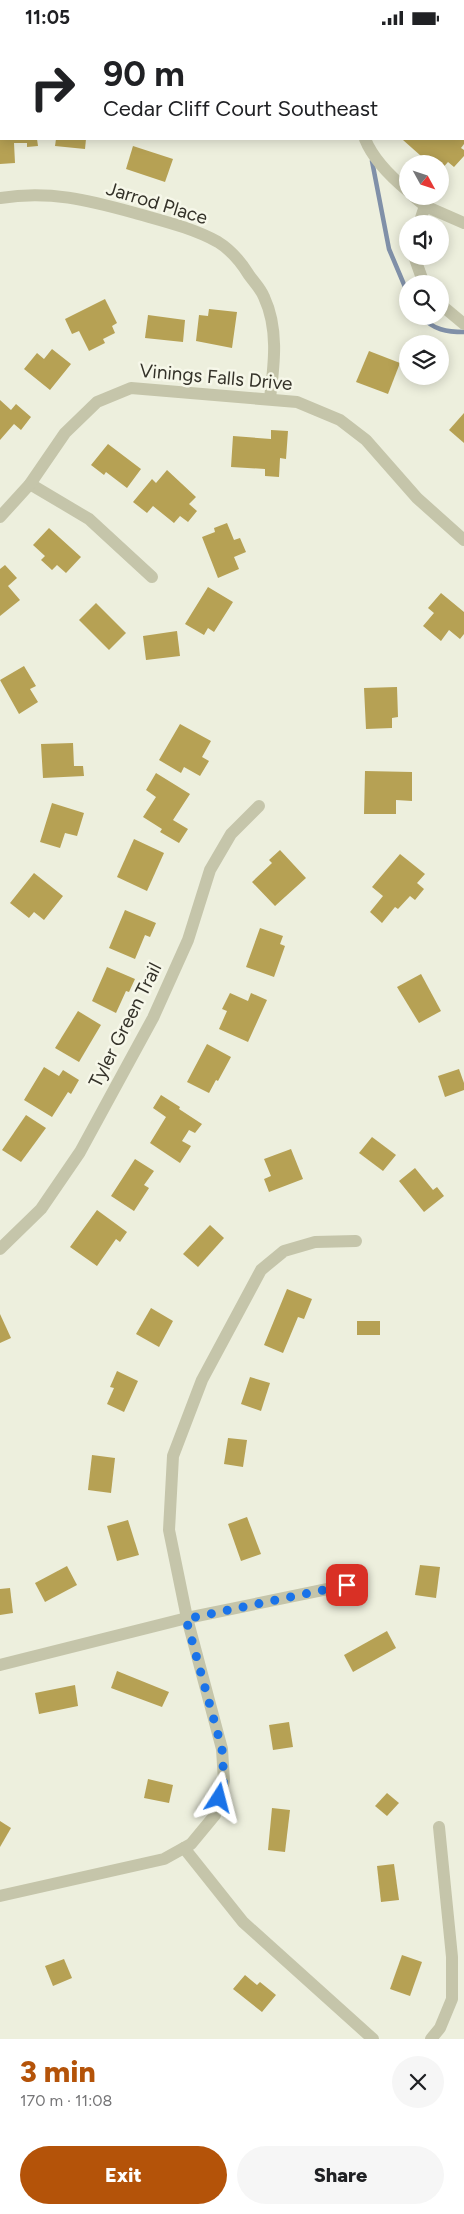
<!DOCTYPE html>
<html lang="en">
<head>
<meta charset="utf-8">
<style>
  :root { --surface:#fff; --page:#f6f6f6; --text:#202124; --muted:#757577; --accent:#b45309 }
  body { margin:0; font-family:Figtree,sans-serif; background:var(--page); color:var(--text); height:100vh; display:flex; flex-direction:column; font-size:19px; white-space:nowrap }
  * { box-sizing:border-box; margin:0 }
  p { font-size:16px; color:var(--muted) }
  .icon { flex:none; width:28px; height:28px; fill:none; stroke:currentColor; stroke-width:2; stroke-linecap:round; stroke-linejoin:round }
  .map { position:relative; height:2004px; overflow:hidden }
  .details { display:flex; flex-direction:column; background:var(--surface); flex:1 }
  .details>* { flex:none }
  .top-card { position:absolute; left:0px; top:0px; width:465px; height:105px; box-shadow:0 2px 12px #0003; background:#fff; color:var(--text); overflow:hidden }
  .needle { width:32px; rotate:130deg }
  .buttons { position:absolute; left:399px; top:120px; display:grid; gap:10px }
  .buttons a { display:grid; place-items:center; width:50px; height:50px; border-radius:50%; background:var(--surface); box-shadow:0 2px 12px #0003; font-size:25px }
  .pin { position:absolute; display:grid; place-items:center; width:42px; height:42px; color:#fff; margin:-21px; border-radius:10px; box-shadow:0 2px 8px #0006 }
  .me { position:absolute; width:55px; margin:-28px; rotate:9deg; stroke-linejoin:round; filter:drop-shadow(0 0 4px #0008) }
  .turn { display:flex; align-items:center; gap:18px; height:105px; padding:0 20px; font-size:22px }
  .turn .icon { width:65px; height:65px; stroke-width:2.5 }
  .turn b { display:block; font-size:35px; line-height:42px }
  .round { display:grid; place-items:center; flex:none; width:52px; height:52px; border-radius:26px; background:var(--page) }
  .summary { display:flex; align-items:center; justify-content:space-between; height:85px; padding:0 20px }
  h1 { font-size:30px; font-weight:800; line-height:38px; color:var(--accent) }
  .primary-button { display:flex; gap:10px; margin-top:auto; padding:10px 20px }
  .primary-button a { flex:1; height:58px; border-radius:30px; background:var(--accent); color:#fff; font-size:20px; font-weight:800; line-height:58px; text-align:center }
  .primary-button a+a { background:var(--page); color:var(--text) }
  .status { display:flex; justify-content:space-between; align-items:center; height:35px; padding:0 25px; background:var(--surface); direction:ltr }
  .status svg { height:14px; fill:currentColor }
  .map>svg:first-child { display:block }
  .lines { fill:none; stroke-linecap:round; stroke-linejoin:round }
  .stream { stroke:#8090a8; stroke-width:4.5 }
  .building { fill:#b6a154 }
  .minor { stroke:#c5c5aa; stroke-width:12 }
  .route { stroke:#1a73e8; stroke-width:9; stroke-dasharray:0 16.2 }
  .labels { text-anchor:middle; dominant-baseline:central; stroke-width:5; stroke-linejoin:round; paint-order:stroke }
  .street-label { font-size:19px; fill:#343229; stroke:#f6f7e9 }
</style>
</head>
<body>
<div class="status"><b>11:05</b><svg viewBox="0 0 49 12"><path d="M0 12V9h3v3zM5 12V6h3v6zM10 12V3h3v9zM15 12V0h3v12zM26 1h20v11H26zM47 4h2v5h-2z"/></svg></div>
<div class="map">
<svg width="464" height="2004" viewBox="0 0 464 2004">
  <rect width="100%" height="100%" fill="#edefdd"/>
  <g class="lines">
    <g class="stream">
      <path d="M372,126l17,88 19,45"/>
      <path d="M422,281c10,14 26,16 42,16"/>
    </g>
  </g>
  <g class="building">
    <path d="M0,104h37l1,7 -11,1v-4h-13l1,20 -15,1z"/>
    <path d="M56,104h30l-1,10 -30,-3z"/>
    <path d="M404,104h60v5l-3,4 3,2v6l-10,11 -6,-5 -8,9v-7h-10l-27,-24z"/>
    <path d="M133,111l40,13 -8,23 -39,-13z"/>
    <path d="M105,264l12,24 -5,3 3,7 -12,6 2,4 -16,8 -10,-20 -7,3 -7,-15z"/>
    <path d="M209,274l28,3 -5,36 -36,-7 3,-26 9,1z"/>
    <path d="M148,280l37,5 -2,22 -38,-4z"/>
    <path d="M52,314l19,15 -21,26 -26,-21 13,-16 7,6z"/>
    <path d="M369,316l31,12 -12,31 -32,-12z"/>
    <path d="M0,365l11,10 5,-6 15,13 -10,13 -7,-6 -14,16z"/>
    <path d="M464,378v30l-15,-13z"/>
    <path d="M271,395l17,1 -2,28 -6,-1 -1,19 -14,-1v-7l-34,-2 2,-31 38,3z"/>
    <path d="M108,409l33,25 -14,19 -21,-16 -2,3 -13,-10z"/>
    <path d="M167,435l29,27 -7,7 8,7 -9,11 -8,-6 -6,7 -21,-17 -6,7 -14,-11 19,-23 4,4z"/>
    <path d="M227,488l7,17 6,-2 6,14 -12,5 5,12 -21,9 -16,-41 13,-5 -1,-4z"/>
    <path d="M49,493l32,29 -15,16 -9,-8 -5,5 -11,-10 4,-4 -12,-11z"/>
    <path d="M5,530l12,13 -9,8 12,14 -20,16v-47z"/>
    <path d="M208,552l25,15 -19,30 -6,-4 -4,7 -19,-11z"/>
    <path d="M441,558l23,19v22l-4,5 -11,-9 -8,11 -18,-15 11,-13 -6,-5z"/>
    <path d="M96,568l30,30 -17,17 -30,-30z"/>
    <path d="M177,596l3,25 -34,4 -3,-24z"/>
    <path d="M24,631l12,20 -6,3 8,13 -19,12 -19,-34z"/>
    <path d="M397,652l1,30 -6,1v10l-26,1 -2,-41z"/>
    <path d="M180,689l31,17 -9,16 7,4 -9,15 -16,-9 -3,6 -22,-13z"/>
    <path d="M73,708l1,23h9l1,10 -41,2 -2,-34z"/>
    <path d="M365,736l47,1v29l-16,-1v14h-32z"/>
    <path d="M156,738l34,21 -17,26 15,9 -9,14 -19,-11 2,-3 -19,-12 13,-20 -10,-7z"/>
    <path d="M52,768l32,10 -7,23 -12,-3 -5,15 -20,-6z"/>
    <path d="M134,804l30,14 -17,38 -30,-14z"/>
    <path d="M280,815l26,28 -31,28 -23,-24 20,-19 -3,-3z"/>
    <path d="M400,819l25,20 -8,9 7,6 -9,11 -5,-4 -12,13 -3,-2 -13,16 -12,-11 13,-16 -11,-9z"/>
    <path d="M34,838l29,23 -19,24 -10,-8 -5,6 -19,-15z"/>
    <path d="M125,875l31,13 -6,14 -5,-2 -10,24 -26,-11z"/>
    <path d="M260,893l23,8 -3,8 5,2 -11,31 -28,-10z"/>
    <path d="M107,932l28,12 -6,13 -3,-1 -10,22 -24,-12z"/>
    <path d="M421,939l20,37 -22,12 -22,-36z"/>
    <path d="M230,958l18,8 3,-8 16,7 -19,42 -29,-13 8,-18 -5,-2z"/>
    <path d="M78,976l23,14 -22,37 -24,-14z"/>
    <path d="M207,1009l24,13 -13,24 -2,-1 -7,13 -22,-11z"/>
    <path d="M44,1032l15,9 4,-6 16,10 -8,14 -3,-2 -16,25 -28,-17z"/>
    <path d="M459,1034l5,14v7l-19,7 -7,-21z"/>
    <path d="M161,1060l19,12 -1,2 23,15 -7,9 -6,-3 -7,11 9,5 -11,17 -30,-20 16,-26 -13,-9z"/>
    <path d="M26,1080l20,13 -25,34 -19,-12z"/>
    <path d="M372,1102l24,18 -13,16 -24,-18z"/>
    <path d="M291,1114l12,30 -34,13 -5,-13 7,-3 -7,-17z"/>
    <path d="M135,1124l19,12 -10,14 5,3 -15,23 -23,-15z"/>
    <path d="M415,1133l18,22 4,-3 7,9 -20,16 -25,-31z"/>
    <path d="M97,1175l30,22 -7,10 -4,-3 -19,27 -27,-19z"/>
    <path d="M210,1190l14,13 -26,29 -15,-13z"/>
    <path d="M287,1254l25,10 -8,20 -6,-2 -15,36 -19,-8z"/>
    <path d="M151,1273l22,13 -14,26 -23,-13z"/>
    <path d="M0,1279l11,24 -11,5z"/>
    <rect x="357" y="1286" width="23" height="14"/>
    <path d="M117,1336l21,10 -14,31 -17,-8 7,-16 -4,-1z"/>
    <path d="M250,1342l20,6 -9,28 -20,-7z"/>
    <path d="M228,1403l19,2 -4,27 -19,-3z"/>
    <path d="M92,1420l23,3 -4,35 -23,-3z"/>
    <path d="M247,1482l14,37 -20,7 -13,-37z"/>
    <path d="M128,1485l11,35 -22,6 -10,-35z"/>
    <path d="M420,1530l20,2 -4,31 -21,-3z"/>
    <path d="M67,1531l10,19 -32,17 -10,-19z"/>
    <path d="M10,1553l3,25 -13,2v-26z"/>
    <path d="M387,1596l9,17 -43,24 -9,-17z"/>
    <path d="M117,1636l52,21 -7,15 -51,-19z"/>
    <path d="M75,1650l3,21 -39,8 -4,-21z"/>
    <path d="M289,1687l4,25 -20,3 -4,-25z"/>
    <path d="M148,1744l25,6 -4,18 -25,-5z"/>
    <path d="M387,1758l12,10 -12,13 -12,-10z"/>
    <path d="M272,1773l18,2 -5,42 -17,-2z"/>
    <path d="M0,1786l11,7 -11,19z"/>
    <path d="M394,1829l5,36 -18,2 -4,-36z"/>
    <path d="M402,1920l20,7 -12,34 -20,-7z"/>
    <path d="M64,1924l8,19 -19,8 -8,-20z"/>
    <path d="M245,1940l12,10 3,-3 16,13 -14,17 -29,-23z"/>
  </g>
  <g class="lines">
    <g class="minor">
      <path d="M341,1v-1"/>
      <path d="M365,104c8,20 26,38 43,52"/>
      <path d="M413,161l12,10 39,17"/>
      <path d="M0,163c49,-8 88,2 135,15 28,8 58,15 83,29 13,8 23,20 31,33 5,7 12,14 15,22 15,32 10,68 6,101"/>
      <path d="M419,189l6,-18"/>
      <path d="M414,221l10,28"/>
      <path d="M440,269l24,20"/>
      <path d="M30,449l59,35 63,58"/>
      <path d="M0,482l30,-33 35,-51 32,-31 34,-14 166,14 43,18 26,20 51,58 47,42"/>
      <path d="M0,1214l41,-40 39,-57 73,-134 35,-78 22,-70 21,-36 28,-28"/>
      <path d="M0,1630l187,-47 160,-33"/>
      <path d="M184,1813l59,74 130,117"/>
      <path d="M0,1861l164,-37 27,-15 24,-29 9,-34 -2,-32 -35,-131 -18,-88 4,-74 29,-76 59,-110 23,-19 31,-9 41,-1"/>
      <path d="M431,2004l9,-11 12,-29v-42l-13,-130"/>
    </g>
  </g>
  <g class="lines">
    <path class="route" d="M219,1763l5,-17 -2,-32 -36,-130 161,-34"/>
  </g>
  <g class="labels">
    <g class="street-label">
      <text transform="translate(157 168) rotate(17)">Jarrod Place</text>
      <text transform="translate(216 342) rotate(5)">Vinings Falls Drive</text>
      <text transform="translate(125 990) rotate(-63)">Tyler Green Trail</text>
    </g>
  </g>
</svg>
<div class="buttons">
<a><svg class="needle" viewBox="-14 -14 28 28"><path d="M0-13l5 13h-10z" fill="#e53935"/><path d="M0 13l5-13h-10z" fill="#757577"/></svg></a>
<a><svg class="icon" aria-label="sound" viewBox="0 0 24 24"><path d="M4 9h4l5-4v14l-5-4H4zM17 9q2 3 0 6"/></svg></a>
<a><svg class="icon" aria-label="search" viewBox="0 0 24 24"><circle cx="10" cy="10" r="6"/><path d="M15 15l6 6"/></svg></a>
<a><svg class="icon" aria-label="layers" viewBox="0 0 24 24"><path d="M12 4l9 5-9 5-9-5zM3 14l9 5 9-5"/></svg></a>
</div>
<div class="pin" style="left:347px;top:1550px;background:#d93025"><svg class="icon" aria-label="arrive" viewBox="0 0 24 24"><path d="M6 21V4h12l-3 4 3 4H6"/></svg></div>
<svg class="me" style="left:219px;top:1763px" viewBox="-20 -20 40 40"><path d="M0-17L14 15 0 8-14 15z" fill="#1a73e8" stroke="#fff" stroke-width="4"/></svg>
<div class="top-card">
<div class="turn"><svg class="icon" aria-label="right" viewBox="0 0 24 24"><path d="M7 20v-9h11M14 6l5 5-5 5"/></svg><div><b>90 m</b>Cedar Cliff Court Southeast</div></div>
</div>
</div>
<section class="details">
<div class="summary"><div><h1>3 min</h1><p>170 m · 11:08</p></div><a class="round"><svg class="icon" aria-label="close" viewBox="0 0 24 24"><path d="M6 6l12 12M18 6L6 18"/></svg></a></div>
<div class="primary-button"><a>Exit</a><a>Share</a></div>
</section>
</body>
</html>
